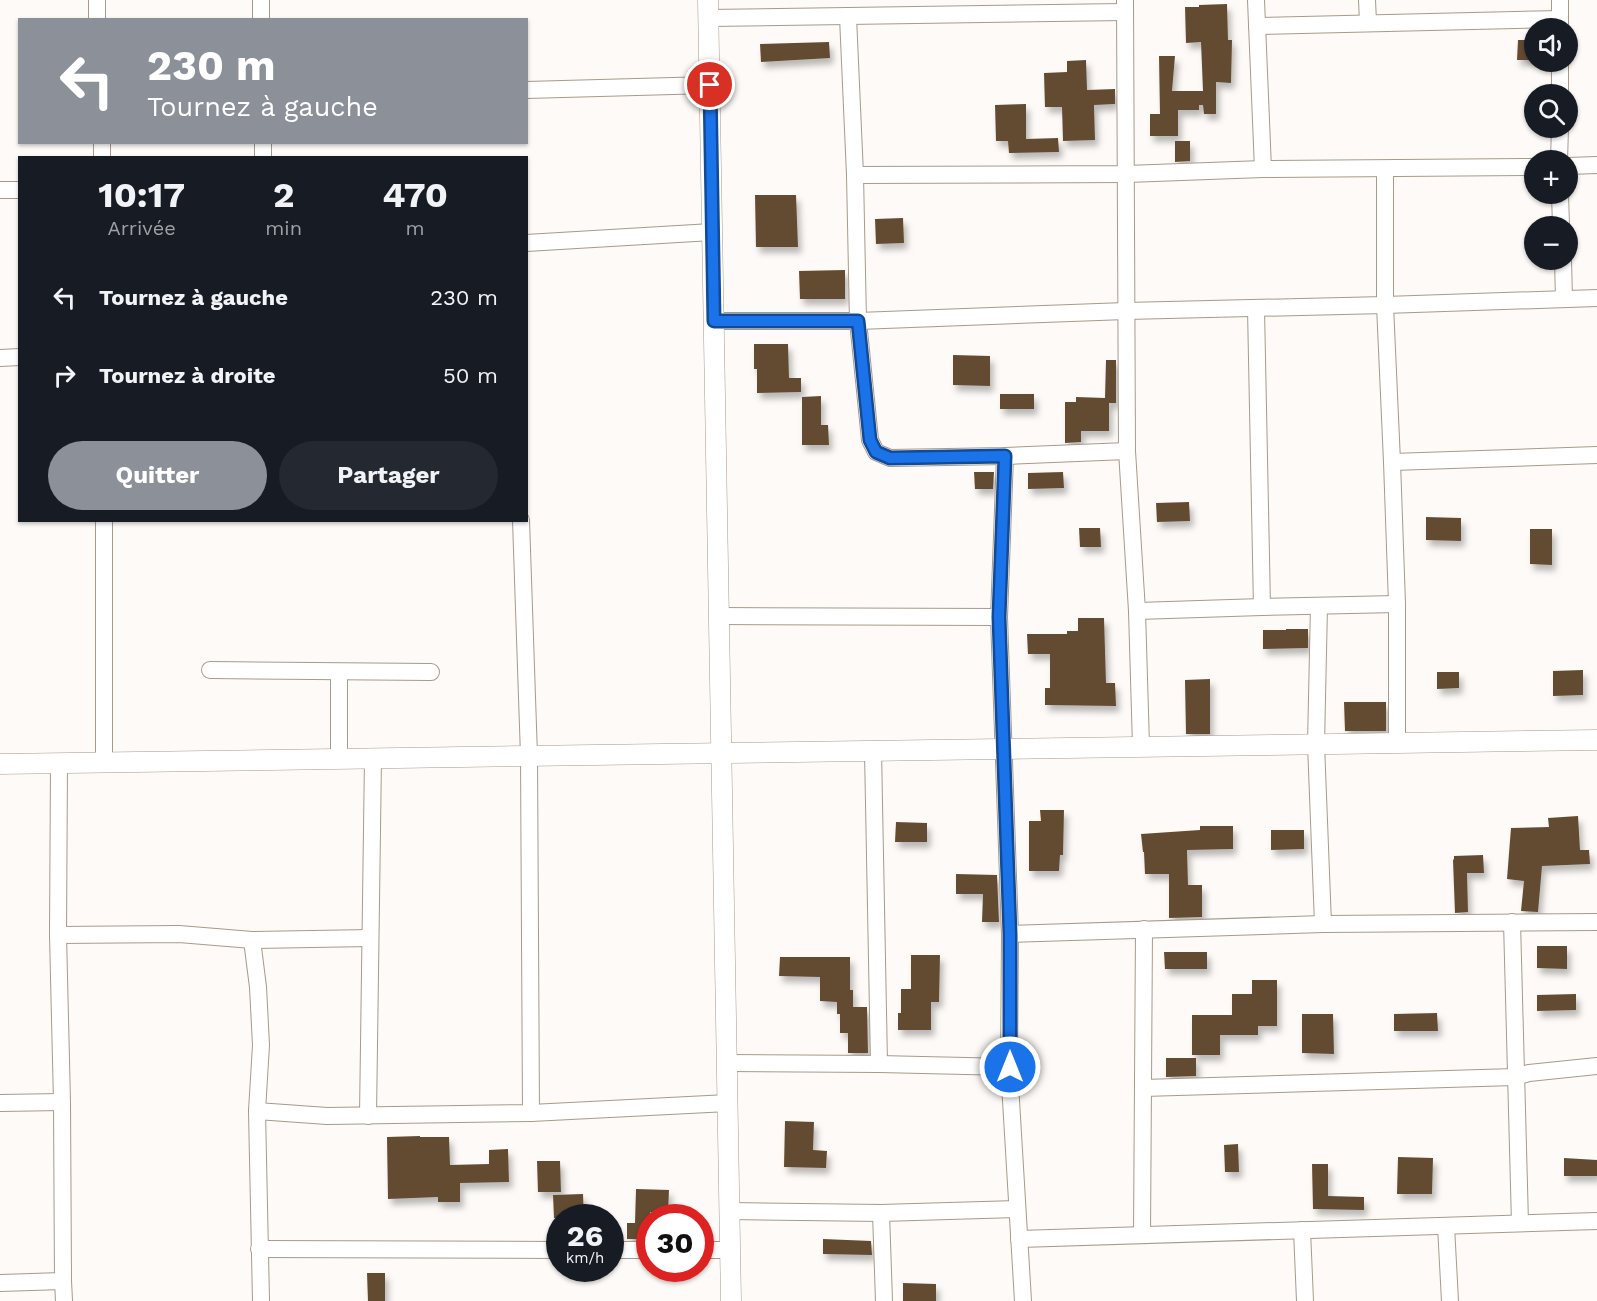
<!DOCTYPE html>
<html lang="fr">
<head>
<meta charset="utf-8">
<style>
  :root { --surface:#171b24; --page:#242831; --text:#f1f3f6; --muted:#9ea1a6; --accent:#8c9099 }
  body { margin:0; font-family:"Work Sans",sans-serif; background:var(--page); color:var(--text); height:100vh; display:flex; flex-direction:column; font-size:22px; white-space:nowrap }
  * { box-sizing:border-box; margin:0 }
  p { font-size:20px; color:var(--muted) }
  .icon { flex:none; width:33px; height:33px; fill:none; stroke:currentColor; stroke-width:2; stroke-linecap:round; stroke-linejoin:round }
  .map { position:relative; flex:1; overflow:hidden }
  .sheet { position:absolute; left:18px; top:156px; width:510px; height:366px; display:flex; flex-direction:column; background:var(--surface); border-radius:0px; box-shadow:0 2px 4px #0004 }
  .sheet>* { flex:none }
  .top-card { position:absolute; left:18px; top:18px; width:510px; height:126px; border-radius:0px; box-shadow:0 2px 4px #0004; background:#8c9099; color:#fff; overflow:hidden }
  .tools { position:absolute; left:1524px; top:18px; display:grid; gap:12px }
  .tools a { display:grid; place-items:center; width:54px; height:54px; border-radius:50%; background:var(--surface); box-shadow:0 2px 4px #0004; font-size:30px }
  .speed { position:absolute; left:546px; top:1204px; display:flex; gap:12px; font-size:30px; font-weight:700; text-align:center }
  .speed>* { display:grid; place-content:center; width:78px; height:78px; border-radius:50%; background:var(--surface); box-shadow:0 2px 4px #0004; line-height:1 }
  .speed small { font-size:15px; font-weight:400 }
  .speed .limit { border:9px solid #d22; background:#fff; color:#111 }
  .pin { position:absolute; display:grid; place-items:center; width:51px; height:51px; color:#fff; margin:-26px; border:3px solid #fff; border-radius:50%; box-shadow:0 2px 6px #0007 }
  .me { position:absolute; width:66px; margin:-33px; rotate:0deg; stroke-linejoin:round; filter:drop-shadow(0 0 4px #0008) }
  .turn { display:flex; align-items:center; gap:21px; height:126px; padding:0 30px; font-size:27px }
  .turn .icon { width:78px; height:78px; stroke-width:2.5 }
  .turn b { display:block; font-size:42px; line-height:51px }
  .eta { display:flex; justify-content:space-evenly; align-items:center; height:102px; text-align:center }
  .eta b { font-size:36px; font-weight:700; line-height:42px }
  .primary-button { display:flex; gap:12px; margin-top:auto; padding:12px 30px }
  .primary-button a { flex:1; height:69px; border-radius:36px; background:var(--accent); color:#fff; font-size:24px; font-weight:700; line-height:69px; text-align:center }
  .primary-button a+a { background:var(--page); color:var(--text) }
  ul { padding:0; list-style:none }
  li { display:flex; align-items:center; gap:18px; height:78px; padding:0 30px }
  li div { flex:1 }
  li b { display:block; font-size:22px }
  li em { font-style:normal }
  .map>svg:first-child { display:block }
  .building { fill:#644c30; filter:url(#shadow) }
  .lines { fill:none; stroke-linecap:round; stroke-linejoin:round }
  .minor-casing { stroke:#a79a8b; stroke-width:18 }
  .tertiary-casing { stroke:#a79a8b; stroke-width:21 }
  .minor { stroke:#fff; stroke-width:16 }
  .tertiary { stroke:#fff; stroke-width:20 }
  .route-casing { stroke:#114b97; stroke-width:15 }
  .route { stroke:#1a73e8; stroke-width:10 }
</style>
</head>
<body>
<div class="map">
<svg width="1597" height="1301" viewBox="0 0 1597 1301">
  <defs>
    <filter id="shadow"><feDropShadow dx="3.5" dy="6" stdDeviation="3" flood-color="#0004"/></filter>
  </defs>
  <rect width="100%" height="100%" fill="#fdfaf7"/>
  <g class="building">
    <path d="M1227,4l1,36h4l-1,43 -15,-1v32h-12l-1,-9h-4v5h-21v26h-28v-22h10l-1,-58h16l-3,35h31l-2,-49 -15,1 -1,-36h14v-2z"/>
    <path d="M1518,40h16v20h-17z"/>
    <path d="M829,42l1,16 -69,4 -1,-18z"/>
    <path d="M1086,60l1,30 28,-1v15l-21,1 1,35 -32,1 -1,-34h-17l-1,-34 23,-1v-11z"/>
    <path d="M1026,104v35l32,-1 1,14 -50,1 -1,-12h-12l-1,-36z"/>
    <path d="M1175,141h15v20l-15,1z"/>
    <path d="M755,195h41l2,52h-42z"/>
    <path d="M903,218l1,25 -28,1 -1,-25z"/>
    <path d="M845,270v29h-45l-1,-28z"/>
    <path d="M754,344h34l1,34h12v14l-44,1v-24h-3z"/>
    <path d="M953,355l37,1v30l-37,-1z"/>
    <path d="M1106,360h10v43h-7v28h-28v11l-16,1v-41h11v-5l29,1z"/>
    <rect x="1000" y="394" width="34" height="15"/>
    <path d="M821,396v29h7l1,20h-27v-48z"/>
    <path d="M974,472h20l-1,17h-18z"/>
    <path d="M1063,472l1,16 -36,1v-16z"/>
    <path d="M1189,502l1,19 -33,1 -1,-19z"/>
    <path d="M1426,517l35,1v23l-35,-1z"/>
    <path d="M1079,528h21l1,19h-21z"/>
    <path d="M1530,529h22v36l-22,-1z"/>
    <path d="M1078,618h26l2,65h9l1,23 -71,-1v-17h5v-34h-22l-1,-20h40v-3h11z"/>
    <path d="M1286,629h22v19l-45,1v-19h23z"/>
    <path d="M1583,670v25l-30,1v-25z"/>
    <path d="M1437,672h22v16l-22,1z"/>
    <path d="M1210,679v55h-24l-1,-54z"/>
    <path d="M1344,702h42v29h-41z"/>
    <path d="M1040,810h24l-1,45h-3l-1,16h-30v-50h12z"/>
    <path d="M1578,816l2,34h9l1,14 -48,2 -4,46 -17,-1 3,-30 -17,-2 4,-51 38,-1 -1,-9z"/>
    <path d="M896,822l31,1v19h-32z"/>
    <path d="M1200,826h33v23l-46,1 1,35h14v32l-33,1v-44h-24l-1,-22h-1l-2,-18 59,-4z"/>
    <path d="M1271,830h33v19l-33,1z"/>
    <path d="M1483,855l1,18h-17l1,39 -13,1 -2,-53 1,-1v-3z"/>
    <path d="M956,874l41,1 2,47h-17l1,-28h-27z"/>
    <path d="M1537,946h30v23l-30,-1z"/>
    <path d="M1164,952h43v17h-42z"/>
    <path d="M911,955h29l-1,47h-8v28h-33v-17h3v-24h10z"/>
    <path d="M780,957h70v33h3v17h14l1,46h-20v-20h-8v-19h-3v-12l-17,-1v-24l-41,-1z"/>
    <path d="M1252,980h25v46h-19v9h-38v20h-28v-40h40v-21h20z"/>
    <path d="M1576,994v16l-39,1v-16z"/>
    <path d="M1437,1013l1,18h-44v-17z"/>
    <path d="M1302,1014h31l1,40 -32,-1z"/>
    <path d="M1166,1058h30v18l-30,1z"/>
    <path d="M785,1121l29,1 -1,28 14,1 -1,17 -42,-1z"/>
    <path d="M420,1136v1h29l1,28 39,-1v-14l19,-1 1,33 -49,1v19h-22v-5l-50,2 -1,-62z"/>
    <path d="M1238,1144l1,28h-14l-1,-27z"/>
    <path d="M1398,1157l35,1 -1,36h-35z"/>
    <path d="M1564,1158l33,2v16h-33z"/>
    <path d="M537,1161h23l1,31h-23z"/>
    <path d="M1312,1164h16v32l36,1v13l-51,-1z"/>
    <path d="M636,1189l33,1 -1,22h-18v27h-23v-16h8z"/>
    <path d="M583,1194l1,24h-30l-1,-23z"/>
    <path d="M823,1239l48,2 1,14 -49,-1z"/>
    <path d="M367,1273h18v28h-17z"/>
    <path d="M903,1283l33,1v17h-33z"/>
  </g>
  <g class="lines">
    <g class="minor-casing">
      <g id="minor">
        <path d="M97,0v20"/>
        <path d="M261,0v20"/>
        <path d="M1125,0l2,451 10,160 4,135"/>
        <path d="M1256,0l7,169"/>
        <path d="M1367,0l1,22"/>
        <path d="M1560,0v28"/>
        <path d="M848,17l7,158 3,146 12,119 6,12 14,6 115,-2 122,-5"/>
        <path d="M709,18l416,-6"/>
        <path d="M1257,26l303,-7"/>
        <path d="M526,90l184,-5"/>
        <path d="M1560,94v-32"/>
        <path d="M102,142v16"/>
        <path d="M263,142v16"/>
        <path d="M1559,160l1,-32"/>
        <path d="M1568,166l29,-1"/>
        <path d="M1385,169v136l7,157 5,142v139"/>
        <path d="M855,175l272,-1 136,-5 271,-2"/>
        <path d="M0,190h20"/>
        <path d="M1560,194l1,32"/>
        <path d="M526,243l186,-11"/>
        <path d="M1563,260l1,39"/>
        <path d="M1256,309l6,298"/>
        <path d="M714,321h144l268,-10 259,-6 212,-7"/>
        <path d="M0,358l20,-1"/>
        <path d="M1005,456l-6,161 11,317 -1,133 14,234"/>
        <path d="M1392,462l205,-7"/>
        <path d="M104,520v242"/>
        <path d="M521,520l8,236 2,357"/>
        <path d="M1319,606l-3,138 7,180"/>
        <path d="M1137,611l125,-4 135,-3"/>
        <path d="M719,616l280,1"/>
        <path d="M210,670l221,2"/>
        <path d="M873,751l6,313"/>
        <path d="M339,759v-87"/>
        <path d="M59,763l-1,172 4,167 1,179 1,20"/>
        <path d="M1512,922l8,301"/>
        <path d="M1010,934l313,-10 274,-2"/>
        <path d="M58,935l121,-1 73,6 118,-2"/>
        <path d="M252,940l6,47 3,58 -4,66 4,190"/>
        <path d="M727,1063l152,1 130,3"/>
        <path d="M1143,1088l372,-11 14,-4 68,-7"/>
        <path d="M0,1103l62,-1"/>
        <path d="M257,1111l70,5 204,-3 197,-10"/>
        <path d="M368,1116l5,-358"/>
        <path d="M730,1211l151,2 136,-4"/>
        <path d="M881,1213l3,88"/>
        <path d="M1446,1226l4,75"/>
        <path d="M1302,1230l3,71"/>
        <path d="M1142,1235l2,-306"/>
        <path d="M1019,1239l578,-18"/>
        <path d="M259,1249l301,1"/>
        <path d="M610,1250h40"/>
        <path d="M700,1250h30"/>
        <path d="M0,1283l63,-2"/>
      </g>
    </g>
    <g class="tertiary-casing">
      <g id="tertiary">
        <path d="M708,0l23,1301"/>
        <path d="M0,764l1597,-24"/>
      </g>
    </g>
    <use href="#minor" class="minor"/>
    <use href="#tertiary" class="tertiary"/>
  </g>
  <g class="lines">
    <g class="route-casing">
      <path id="route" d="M710,85l4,236h144l12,119 6,12 14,6 115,-2 -6,161 11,317v133"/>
    </g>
    <use href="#route" class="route"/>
  </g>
</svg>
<div class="tools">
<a><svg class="icon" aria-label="sound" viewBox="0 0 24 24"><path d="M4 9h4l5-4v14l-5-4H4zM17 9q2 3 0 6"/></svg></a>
<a><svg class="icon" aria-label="search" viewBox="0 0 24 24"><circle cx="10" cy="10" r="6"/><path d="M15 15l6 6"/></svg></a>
<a>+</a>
<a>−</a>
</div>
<div class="speed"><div>26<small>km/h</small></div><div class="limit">30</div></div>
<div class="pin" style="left:710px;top:85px;background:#d93025"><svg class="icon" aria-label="arrive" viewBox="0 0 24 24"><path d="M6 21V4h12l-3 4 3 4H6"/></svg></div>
<svg class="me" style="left:1010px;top:1067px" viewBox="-20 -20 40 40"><circle r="17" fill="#1a73e8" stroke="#fff" stroke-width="3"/><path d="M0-11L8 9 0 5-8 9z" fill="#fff"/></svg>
<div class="top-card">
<div class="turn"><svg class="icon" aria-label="left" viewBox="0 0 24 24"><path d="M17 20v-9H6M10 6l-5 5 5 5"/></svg><div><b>230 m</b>Tournez à gauche</div></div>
</div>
<section class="sheet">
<div class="eta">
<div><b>10:17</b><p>Arrivée</p></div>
<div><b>2</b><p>min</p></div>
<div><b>470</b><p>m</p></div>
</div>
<ul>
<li><svg class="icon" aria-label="left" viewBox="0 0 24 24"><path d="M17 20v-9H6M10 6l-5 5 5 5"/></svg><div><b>Tournez à gauche</b></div><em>230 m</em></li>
<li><svg class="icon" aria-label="right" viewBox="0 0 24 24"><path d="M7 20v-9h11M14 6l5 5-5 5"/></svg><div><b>Tournez à droite</b></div><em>50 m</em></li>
</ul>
<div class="primary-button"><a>Quitter</a><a>Partager</a></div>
</section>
</div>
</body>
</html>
